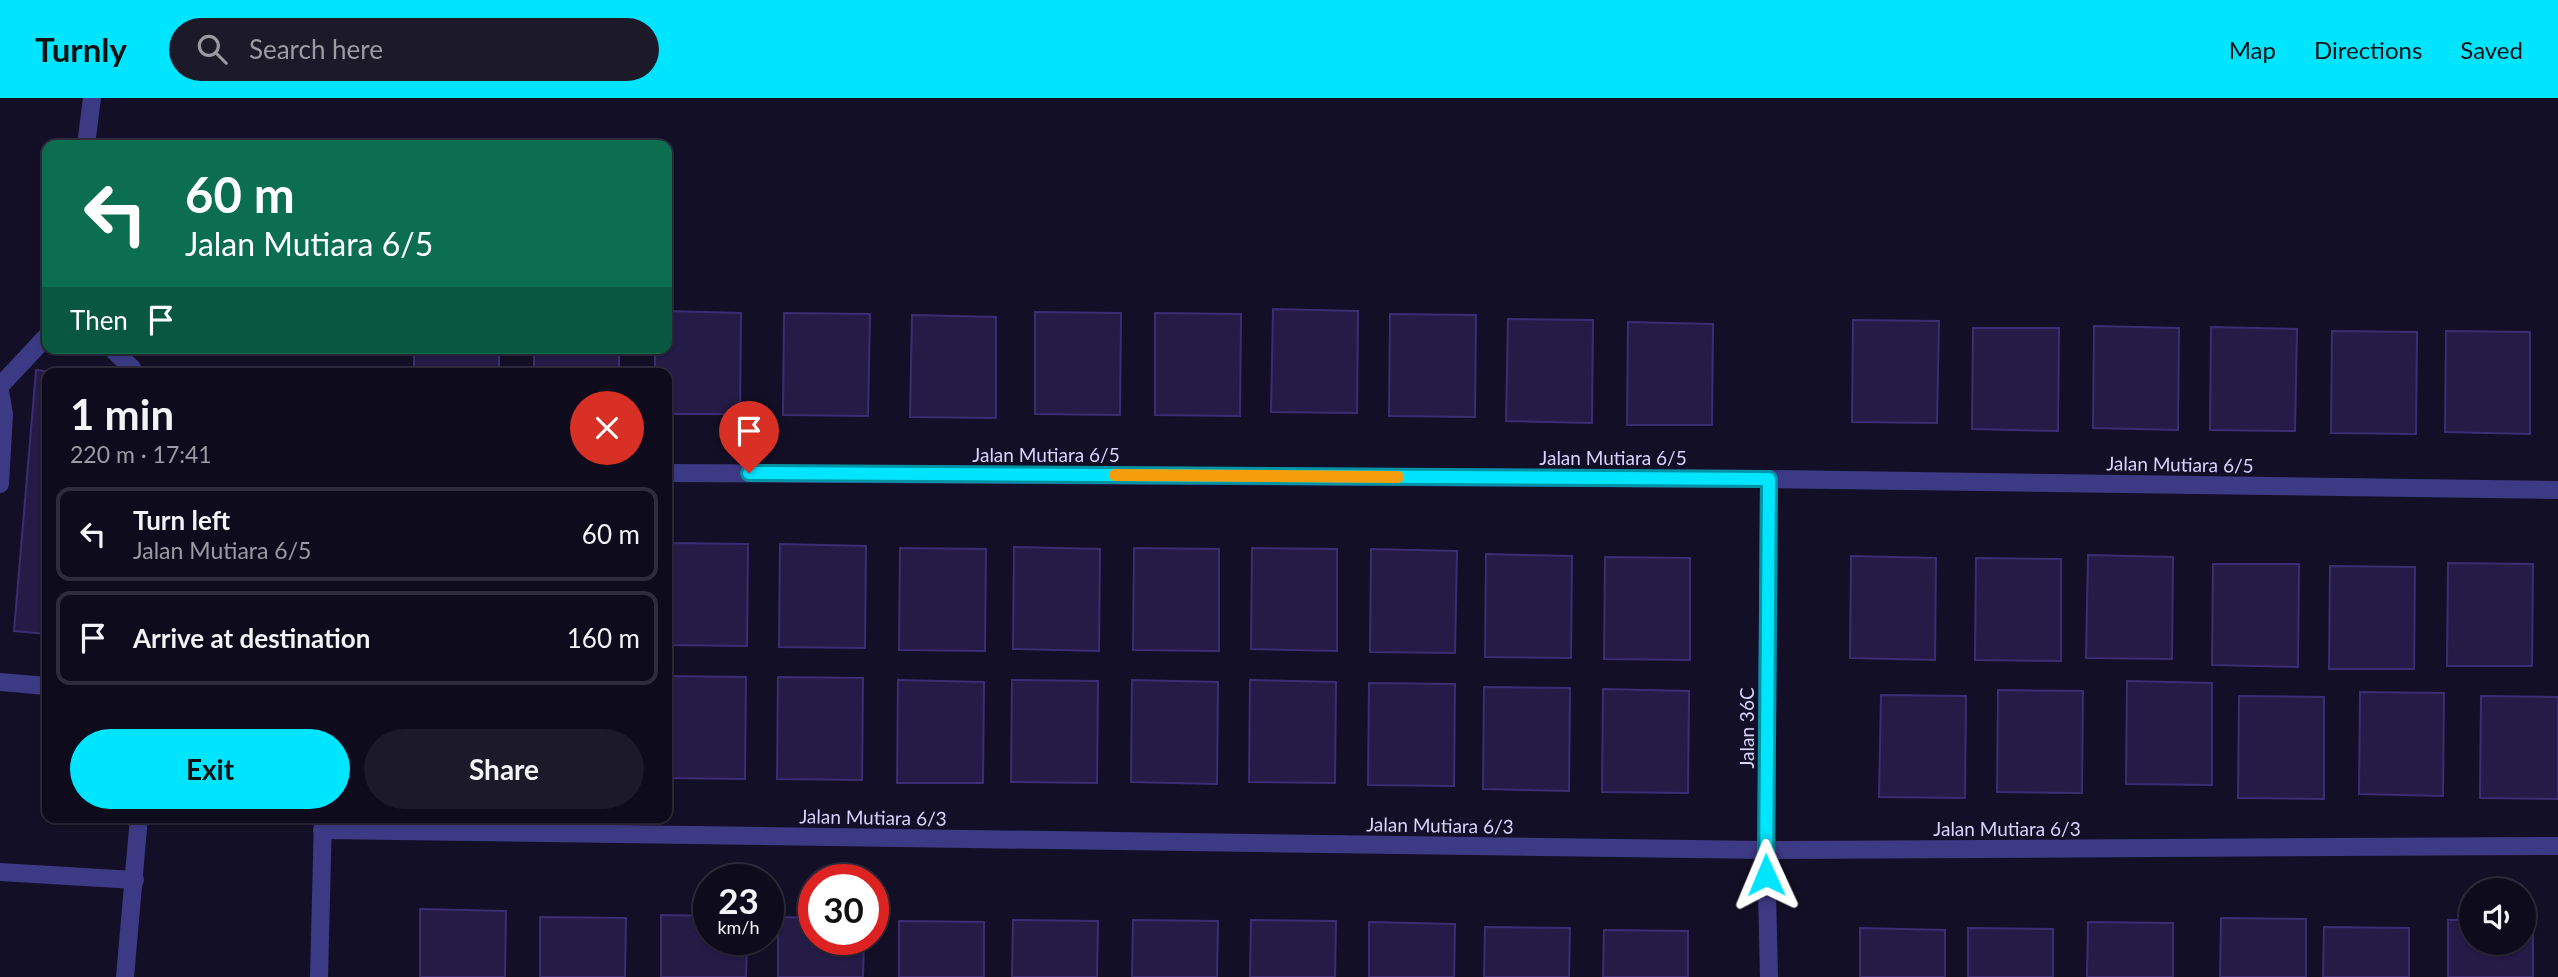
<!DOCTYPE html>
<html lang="en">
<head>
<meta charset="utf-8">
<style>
  :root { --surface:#0e0b1c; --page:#1c1929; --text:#f1f3f6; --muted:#9b9ba3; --line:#2e2b3b; --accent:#00e5ff }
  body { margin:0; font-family:Lato,sans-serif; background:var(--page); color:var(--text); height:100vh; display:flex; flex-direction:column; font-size:26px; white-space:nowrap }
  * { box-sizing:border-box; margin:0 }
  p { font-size:23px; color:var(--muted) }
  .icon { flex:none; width:38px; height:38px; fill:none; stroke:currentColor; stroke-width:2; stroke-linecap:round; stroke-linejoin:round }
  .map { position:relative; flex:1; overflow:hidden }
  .drawer { position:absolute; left:42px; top:270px; width:630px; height:455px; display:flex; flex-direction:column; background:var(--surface); border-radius:14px; box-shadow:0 2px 5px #0004,0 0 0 2px var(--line) }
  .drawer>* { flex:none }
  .banner { position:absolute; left:42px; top:42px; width:630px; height:214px; border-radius:14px; box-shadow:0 2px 5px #0004,0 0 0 2px var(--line); background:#0b6e4f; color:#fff; overflow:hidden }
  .controls { position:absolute; left:2459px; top:780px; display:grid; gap:14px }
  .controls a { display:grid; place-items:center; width:77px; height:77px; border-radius:50%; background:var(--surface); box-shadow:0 2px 5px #0004,0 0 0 2px var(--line); font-size:35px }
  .speed { position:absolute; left:693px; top:766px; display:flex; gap:14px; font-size:35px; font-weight:700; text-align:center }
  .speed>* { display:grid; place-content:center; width:91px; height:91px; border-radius:50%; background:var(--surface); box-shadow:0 2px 5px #0004,0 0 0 2px var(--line); line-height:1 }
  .speed small { font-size:18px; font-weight:400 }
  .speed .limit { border:10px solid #d22; background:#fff; color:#111 }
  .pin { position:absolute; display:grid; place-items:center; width:60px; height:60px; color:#fff; margin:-72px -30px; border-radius:50% 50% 50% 0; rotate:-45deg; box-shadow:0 0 7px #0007 }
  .pin .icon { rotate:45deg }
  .me { position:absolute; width:77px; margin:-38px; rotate:359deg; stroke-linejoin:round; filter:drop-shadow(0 0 5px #0008) }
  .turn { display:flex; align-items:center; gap:24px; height:147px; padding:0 28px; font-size:32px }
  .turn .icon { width:91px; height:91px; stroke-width:2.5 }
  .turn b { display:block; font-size:49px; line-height:60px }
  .then { display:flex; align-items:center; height:66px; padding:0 28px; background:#0003; gap:14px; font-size:26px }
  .round { display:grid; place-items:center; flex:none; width:74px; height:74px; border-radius:37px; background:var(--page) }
  .headline { display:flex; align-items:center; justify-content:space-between; height:119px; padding:0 28px }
  h1 { font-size:42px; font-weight:700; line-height:52px }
  .action { display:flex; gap:14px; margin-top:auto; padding:14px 28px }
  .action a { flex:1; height:80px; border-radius:42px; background:var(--accent); color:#111; font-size:28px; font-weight:700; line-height:80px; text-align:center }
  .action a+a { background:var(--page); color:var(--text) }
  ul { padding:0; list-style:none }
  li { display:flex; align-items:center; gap:21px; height:94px; margin:0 14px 10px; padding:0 14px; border:4px solid var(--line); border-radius:14px }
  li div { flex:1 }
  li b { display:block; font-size:26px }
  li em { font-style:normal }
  header { display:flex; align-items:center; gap:42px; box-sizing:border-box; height:98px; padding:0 35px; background:var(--accent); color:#111 }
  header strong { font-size:33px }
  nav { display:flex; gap:38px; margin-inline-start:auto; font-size:24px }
  .search { width:490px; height:63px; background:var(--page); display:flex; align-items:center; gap:18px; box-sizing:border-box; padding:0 24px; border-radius:38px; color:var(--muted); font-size:26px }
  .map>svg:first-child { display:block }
  .building { fill:#241b47; stroke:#3b2d73; stroke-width:2 }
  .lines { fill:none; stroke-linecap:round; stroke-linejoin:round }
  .lane { stroke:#3d3a85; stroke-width:18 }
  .street { stroke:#3d3a85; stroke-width:18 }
  .route-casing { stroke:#0095a6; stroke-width:18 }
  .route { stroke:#00e5ff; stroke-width:12 }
  .slow { stroke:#f59e0b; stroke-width:12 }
  .labels { text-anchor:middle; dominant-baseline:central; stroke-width:6; stroke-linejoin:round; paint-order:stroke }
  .street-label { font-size:19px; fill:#d9d4ff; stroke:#130f26 }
</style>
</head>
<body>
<header>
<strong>Turnly</strong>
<div class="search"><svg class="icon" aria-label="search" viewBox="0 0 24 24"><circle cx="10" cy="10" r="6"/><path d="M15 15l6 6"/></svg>Search here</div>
<nav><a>Map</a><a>Directions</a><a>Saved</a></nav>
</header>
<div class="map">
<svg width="2558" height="879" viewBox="0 0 2558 879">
  <rect width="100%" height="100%" fill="#130f26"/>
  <g class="building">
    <path d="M1273,211l85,2 -1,102 -86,-1z"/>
    <path d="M667,213l74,2 -1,101h-73v-41h-12v-25h12z"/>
    <path d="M1035,214l86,1 -1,102 -85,-1z"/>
    <path d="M784,215l86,1 -2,102 -85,-1z"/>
    <path d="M1155,215l86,1 -1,102 -85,-1z"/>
    <path d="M1390,216l86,1 -1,102 -86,-1z"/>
    <path d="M912,217l84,2v101l-86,-1z"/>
    <path d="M1508,221l85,1 -1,103 -86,-2z"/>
    <path d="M1853,222l86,1 -2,102 -85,-1z"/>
    <path d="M1628,224l85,2 -1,101h-85z"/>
    <path d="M2094,228l85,2 -1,102 -85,-2z"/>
    <path d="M2211,229l86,2 -2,102 -85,-1z"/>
    <path d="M1973,230h86l-1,103 -86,-2z"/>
    <path d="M2332,233l85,1 -1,102 -85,-1z"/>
    <path d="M2446,233l84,1v102l-85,-2z"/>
    <rect x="414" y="250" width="85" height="25"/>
    <rect x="534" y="250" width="85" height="25"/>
    <path d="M36,272l27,3h-16v261l-33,-3z"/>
    <path d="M667,445l81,1 -1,102 -80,-1z"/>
    <path d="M780,446l86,2 -1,102 -86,-1z"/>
    <path d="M1014,449l86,2 -1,102 -86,-2z"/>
    <path d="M900,450l86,1 -1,102 -86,-1z"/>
    <path d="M1134,450l85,1v102l-86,-1z"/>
    <path d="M1252,450l85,1v102l-86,-2z"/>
    <path d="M1371,451l86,2 -2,102 -85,-1z"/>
    <path d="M1486,456l86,2 -1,102 -86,-1z"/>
    <path d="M2088,457l85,2 -1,102 -86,-1z"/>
    <path d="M1851,458l85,2 -1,102 -85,-2z"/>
    <path d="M1605,459l85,1v102l-86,-1z"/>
    <path d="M1976,460l85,1v102l-86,-1z"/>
    <path d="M2448,465l85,1 -1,102h-85z"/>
    <path d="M2213,466h86l-1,103 -86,-2z"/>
    <path d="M2330,468l85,1 -1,102h-85z"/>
    <path d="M667,578l79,1 -1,102 -78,-1z"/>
    <path d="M778,579l85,1 -1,102 -85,-1z"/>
    <path d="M898,582l86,2 -1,101h-86z"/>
    <path d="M1012,582l86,1 -1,102 -86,-1z"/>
    <path d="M1132,582l86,2 -1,102 -86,-2z"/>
    <path d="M1250,582l86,2 -1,101 -86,-1z"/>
    <path d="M2127,583l85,2v102l-86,-1z"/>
    <path d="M1369,585l86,1 -1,102 -86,-1z"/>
    <path d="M1484,589l86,1 -1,103 -86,-2z"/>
    <path d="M1603,591l86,2 -1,102 -86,-1z"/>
    <path d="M1998,592l85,1 -1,102 -85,-1z"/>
    <path d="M2360,594l84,1 -1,103 -84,-2z"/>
    <path d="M1881,597l85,1 -1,102 -86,-1z"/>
    <path d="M2239,598l85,1v102l-86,-1z"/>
    <path d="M2481,598l77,1v102l-78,-1z"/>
    <path d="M420,811l86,2 -1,66h-85z"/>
    <path d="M661,817l48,1v24h38l-1,37h-85z"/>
    <path d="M540,819l86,1 -1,59h-85z"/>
    <path d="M778,819l36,1v22h50l-1,37h-85z"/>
    <path d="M2221,820l85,1v58h-86z"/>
    <path d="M1013,822l85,1 -1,56h-85z"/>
    <path d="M1133,822l85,1 -1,56h-85z"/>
    <path d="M1251,822l85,1 -1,56h-85z"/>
    <path d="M2448,822h23v23h53v-22h9v56h-85z"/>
    <path d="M899,823l85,1v55h-85z"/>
    <path d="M1369,824l86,2 -1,53h-85z"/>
    <path d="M2088,824l85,1v54h-86z"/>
    <path d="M1485,829l85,1 -1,49h-85z"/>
    <path d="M2324,829l85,1v49h-86z"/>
    <path d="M1860,830l85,2v47h-85z"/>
    <path d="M1968,830l85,1v48h-85z"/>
    <path d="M1604,832l84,1v46h-85z"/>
  </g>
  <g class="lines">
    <g class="lane">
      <path d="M86,47l6,-47"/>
      <path d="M111,250l21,20 1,5"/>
      <path d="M0,288l47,-50"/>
      <path d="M0,293l4,23 -4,70"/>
      <path d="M0,584l47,4"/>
      <path d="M0,774l135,8"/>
      <path d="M125,879l14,-160"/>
    </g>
    <g class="street">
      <path d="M667,375l1102,6 789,11"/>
      <path d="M1769,381l-3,371 3,127"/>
      <path d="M322,732l1444,20 792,-4"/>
      <path d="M319,879l4,-160"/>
    </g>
  </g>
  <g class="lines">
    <g class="route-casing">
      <path id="route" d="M749,375l1020,6 -3,396"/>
    </g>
    <use href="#route" class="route"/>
    <path class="slow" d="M1115,377l283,2"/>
  </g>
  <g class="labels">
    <g class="street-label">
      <text x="1046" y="356">Jalan Mutiara 6/5</text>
      <text x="1613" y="359">Jalan Mutiara 6/5</text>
      <text transform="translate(2180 366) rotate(1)">Jalan Mutiara 6/5</text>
      <text transform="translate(1746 630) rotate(-90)">Jalan 36C</text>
      <text transform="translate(873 719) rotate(1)">Jalan Mutiara 6/3</text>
      <text transform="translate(1440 727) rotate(1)">Jalan Mutiara 6/3</text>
      <text x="2007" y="730">Jalan Mutiara 6/3</text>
    </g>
  </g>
</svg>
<div class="controls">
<a><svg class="icon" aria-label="sound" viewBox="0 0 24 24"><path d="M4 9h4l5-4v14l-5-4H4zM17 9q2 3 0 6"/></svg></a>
</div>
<div class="speed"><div>23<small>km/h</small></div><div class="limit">30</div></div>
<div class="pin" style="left:749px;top:375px;background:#d93025"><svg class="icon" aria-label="arrive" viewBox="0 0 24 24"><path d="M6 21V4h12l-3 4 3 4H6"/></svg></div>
<svg class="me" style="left:1766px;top:777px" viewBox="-20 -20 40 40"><path d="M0-17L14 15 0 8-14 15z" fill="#00e5ff" stroke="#fff" stroke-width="4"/></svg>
<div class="banner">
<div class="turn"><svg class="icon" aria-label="left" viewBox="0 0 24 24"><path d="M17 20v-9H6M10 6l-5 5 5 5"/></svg><div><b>60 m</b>Jalan Mutiara 6/5</div></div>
<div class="then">Then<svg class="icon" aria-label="arrive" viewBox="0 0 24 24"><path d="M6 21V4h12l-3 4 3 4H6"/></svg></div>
</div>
<section class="drawer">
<div class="headline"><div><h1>1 min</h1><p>220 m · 17:41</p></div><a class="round" style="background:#d93025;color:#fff"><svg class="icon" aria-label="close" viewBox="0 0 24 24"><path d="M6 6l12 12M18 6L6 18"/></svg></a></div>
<ul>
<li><svg class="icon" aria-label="left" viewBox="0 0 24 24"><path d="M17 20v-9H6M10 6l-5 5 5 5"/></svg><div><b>Turn left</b><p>Jalan Mutiara 6/5</p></div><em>60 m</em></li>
<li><svg class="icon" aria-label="arrive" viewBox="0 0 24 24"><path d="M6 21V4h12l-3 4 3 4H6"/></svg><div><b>Arrive at destination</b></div><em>160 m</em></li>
</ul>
<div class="action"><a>Exit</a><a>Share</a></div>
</section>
</div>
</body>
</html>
